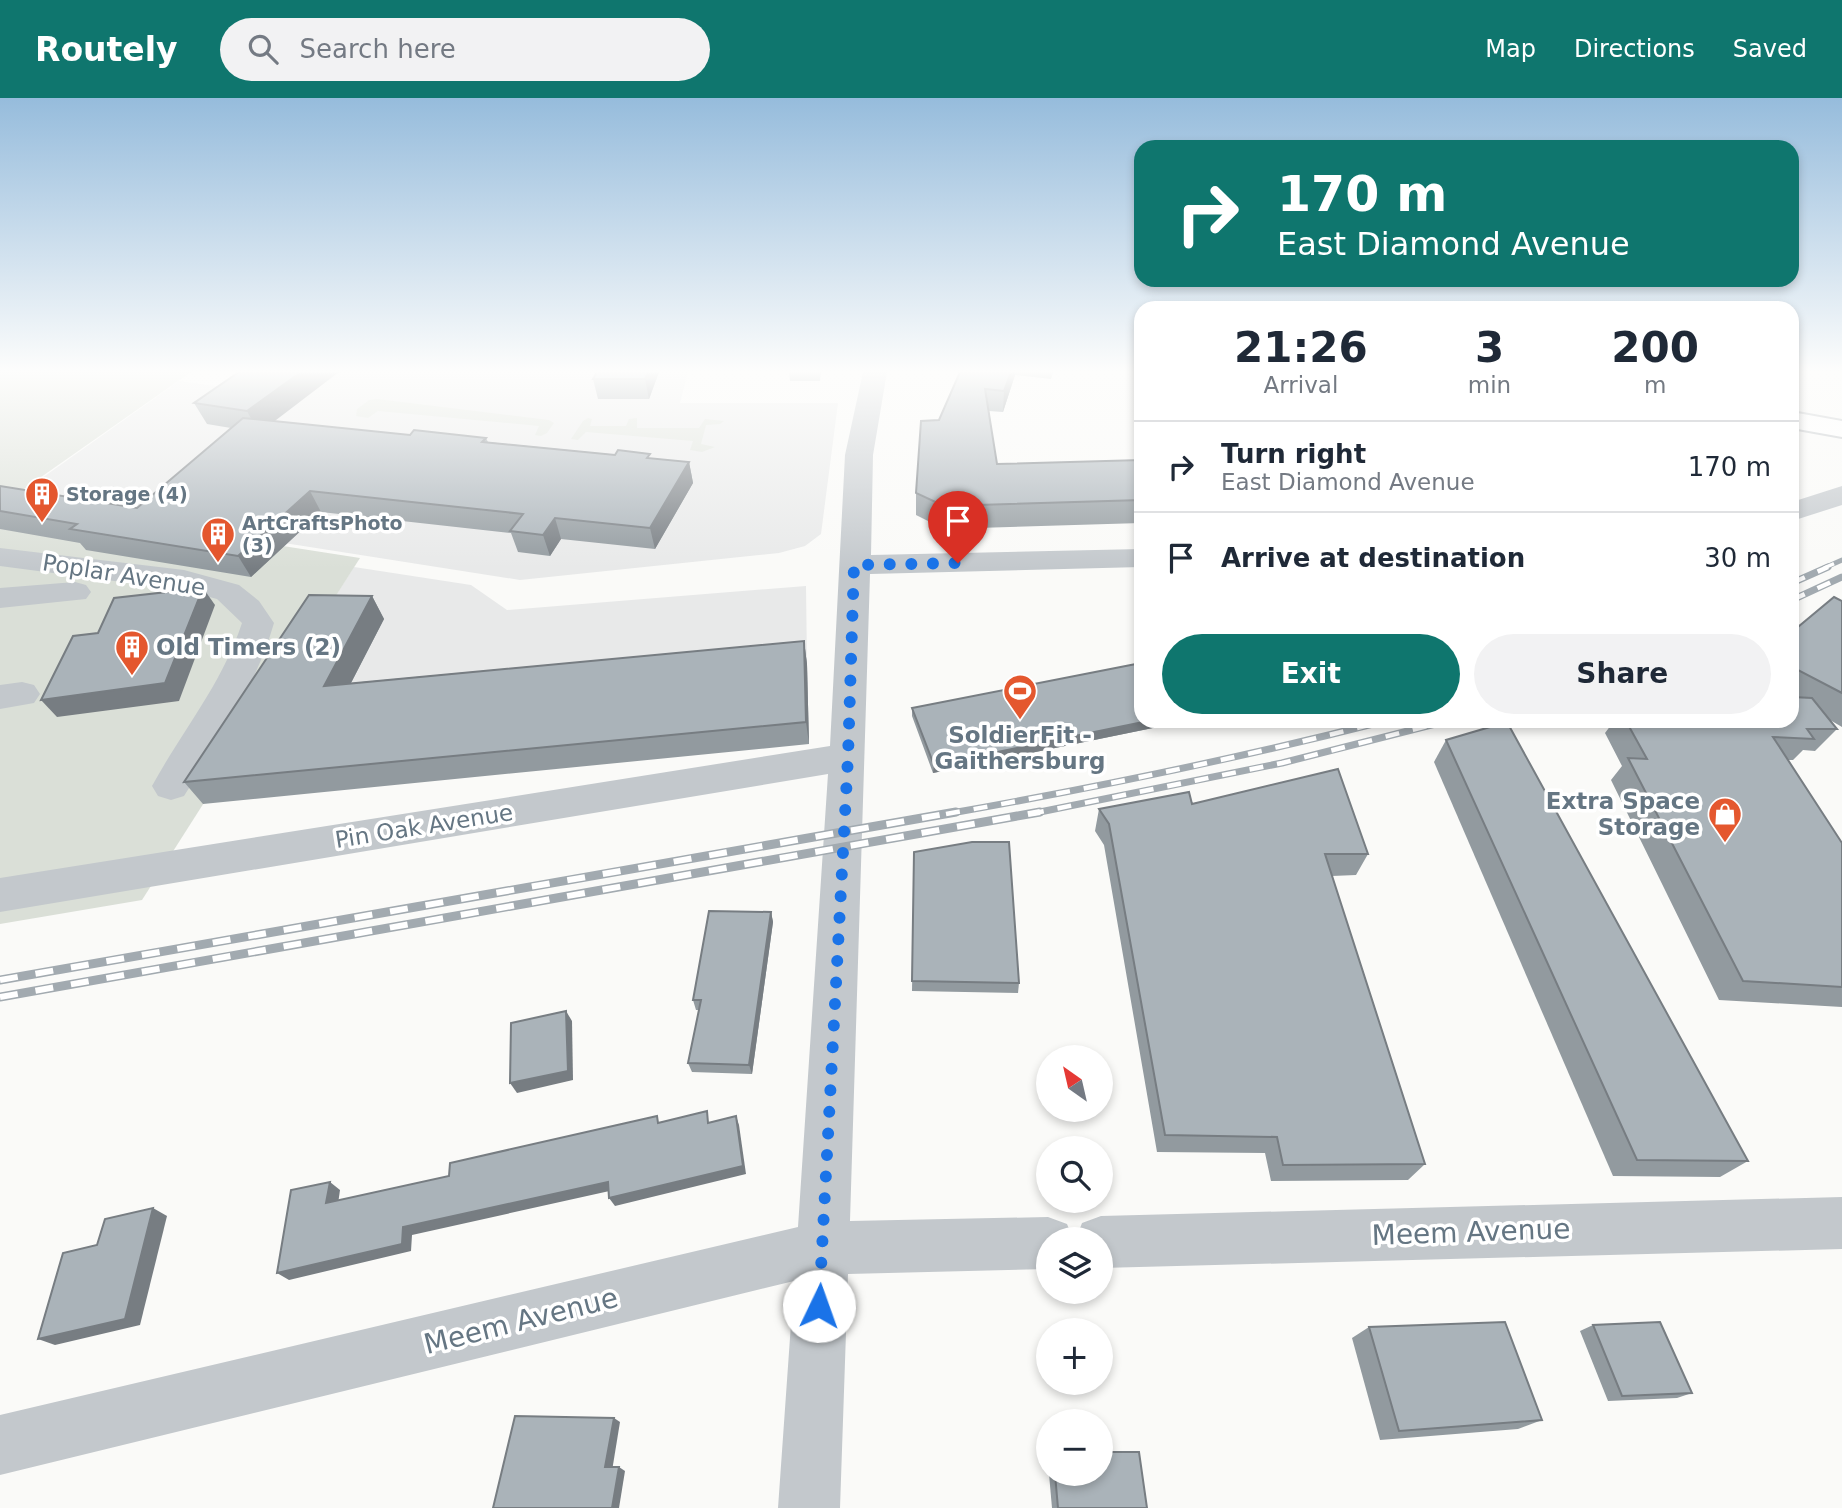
<!DOCTYPE html>
<html lang="en">
<head>
<meta charset="utf-8">
<style>
  :root { --surface:#fff; --page:#f2f2f3; --text:#1f2937; --muted:#747a83; --line:#e0e1e3; --accent:#0f766e }
  body { margin:0; font-family:"DejaVu Sans",sans-serif; background:var(--page); color:var(--text); height:100vh; display:flex; flex-direction:column; font-size:26px; white-space:nowrap }
  * { box-sizing:border-box; margin:0 }
  p { font-size:23px; color:var(--muted) }
  .icon { flex:none; width:38px; height:38px; fill:none; stroke:currentColor; stroke-width:2; stroke-linecap:round; stroke-linejoin:round }
  .map { position:relative; flex:1; overflow:hidden }
  .panel { position:absolute; left:1134px; top:203px; width:665px; height:427px; display:flex; flex-direction:column; background:var(--surface); border-radius:21px; box-shadow:0 4px 10px #0003 }
  .panel>* { flex:none }
  .top-card { position:absolute; left:1134px; top:42px; width:665px; height:147px; border-radius:21px; box-shadow:0 4px 10px #0003; background:#0f766e; color:#fff; overflow:hidden }
  .needle { width:46px; rotate:326deg }
  .tools { position:absolute; left:1036px; top:947px; display:grid; gap:14px }
  .tools a { display:grid; place-items:center; width:77px; height:77px; border-radius:50%; background:var(--surface); box-shadow:0 4px 10px #0003; font-size:35px }
  .pin { position:absolute; display:grid; place-items:center; width:60px; height:60px; color:#fff; margin:-72px -30px; border-radius:50% 50% 50% 0; rotate:-45deg; box-shadow:0 0 7px #0007 }
  .pin .icon { rotate:45deg }
  .me { position:absolute; width:77px; margin:-38px; rotate:3deg; stroke-linejoin:round; filter:drop-shadow(0 0 5px #0008) }
  .turn { display:flex; align-items:center; gap:24px; height:147px; padding:0 28px; font-size:32px }
  .turn .icon { width:91px; height:91px; stroke-width:2.5 }
  .turn b { display:block; font-size:49px; line-height:60px }
  .eta { display:flex; justify-content:space-evenly; align-items:center; height:119px; text-align:center }
  .eta b { font-size:42px; font-weight:700; line-height:49px }
  .cta { display:flex; gap:14px; margin-top:auto; padding:14px 28px }
  .cta a { flex:1; height:80px; border-radius:42px; background:var(--accent); color:#fff; font-size:28px; font-weight:700; line-height:80px; text-align:center }
  .cta a+a { background:var(--page); color:var(--text) }
  ul { padding:0; list-style:none }
  li { display:flex; align-items:center; gap:21px; height:91px; padding:0 28px; border-top:2px solid var(--line) }
  li div { flex:1 }
  li b { display:block; font-size:26px }
  li em { font-style:normal }
  header { display:flex; align-items:center; gap:42px; box-sizing:border-box; height:98px; padding:0 35px; background:var(--accent); color:#fff }
  header strong { font-size:33px }
  nav { display:flex; gap:38px; margin-inline-start:auto; font-size:24px }
  .search { width:490px; height:63px; background:var(--page); display:flex; align-items:center; gap:18px; box-sizing:border-box; padding:0 24px; border-radius:38px; color:var(--muted); font-size:26px }
  .map>svg:first-child { display:block }
  .built { fill:#e8e9e9 }
  .green { fill:#dadfd7 }
  .lines { fill:none; stroke-linecap:round; stroke-linejoin:round }
  .major-casing { stroke:#b5babe; stroke-width:4 }
  .minor { fill:#c3c8cc; fill-rule:evenodd }
  .major { fill:#fff; fill-rule:evenodd }
  .rail-far2-casing { stroke:#a2aab0; stroke-width:5 }
  .rail-far1-casing { stroke:#a2aab0; stroke-width:7 }
  .rail-casing { stroke:#a2aab0; stroke-width:9 }
  .rail-far2 { stroke:#fff; stroke-width:3.5; stroke-dasharray:11; stroke-linecap:butt }
  .rail-far1 { stroke:#fff; stroke-width:4.5; stroke-dasharray:14; stroke-linecap:butt }
  .rail { stroke:#fff; stroke-width:6; stroke-dasharray:18; stroke-linecap:butt }
  .wall { fill:#929a9f }
  .shaded-wall { fill:#777d82 }
  .building { fill:#aab3b9; stroke:#777d82; stroke-width:2 }
  .route { stroke:#1a73e8; stroke-width:12; stroke-dasharray:0 21.6 }
  .labels { text-anchor:middle; dominant-baseline:central; stroke-width:7; stroke-linejoin:round; paint-order:stroke }
  .far-poi-label { font-size:19px; font-weight:bold; fill:#657683; stroke:#fff; text-anchor:start }
  .street-label { font-size:23px; fill:#657683; stroke:#fff }
  .poi-label { font-size:23px; font-weight:bold; fill:#657683; stroke:#fff; text-anchor:start }
  .near-street-label { font-size:28px; fill:#657683; stroke:#fff }
</style>
</head>
<body>
<header>
<strong>Routely</strong>
<div class="search"><svg class="icon" aria-label="search" viewBox="0 0 24 24"><circle cx="10" cy="10" r="6"/><path d="M15 15l6 6"/></svg>Search here</div>
<nav><a>Map</a><a>Directions</a><a>Saved</a></nav>
</header>
<div class="map">
<svg width="1842" height="1410" viewBox="0 0 1842 1410">
  <rect width="100%" height="100%" fill="#fafaf8"/>
  <g class="built">
    <path d="M261,274h427l-8,31h158l-17,131 -16,12 -26,7 -259,27 -509,-80 168,-119 59,8z"/>
    <path d="M354,469l117,18 36,25 299,-24 1,78 -469,44 -16,-91z"/>
  </g>
  <g class="green">
    <path d="M0,274h191l-177,124 -14,-2z"/>
    <path d="M377,301l172,21 5,3 -7,10 -6,3 -6,-1 4,-9 -161,-15 -10,7 -12,-2 1,-7 12,-9z"/>
    <path d="M588,320l4,1 -2,7h36l3,-7 8,-1v10h62l6,-9 19,2 -4,3 -14,1 -5,19 14,3 -13,5 -12,-2 3,-9 -107,-9 -8,8 -7,-1 12,-18z"/>
    <path d="M0,404l360,56 -218,342 -142,24z"/>
  </g>
  <g class="lines">
    <g class="major-casing">
      <path id="major" d="M1792,314l50,9v16l-50,-9z"/>
    </g>
    <g class="minor">
      <path d="M863,274h24l-14,83 -2,100 270,-6v18l-271,7 -20,647 198,-4 19,7 6,15h-25v30l-200,5 -8,234h-62l16,-227 -794,194v-60l798,-188 30,-453 -828,138v-34l830,-132 15,-291z"/>
      <path d="M1842,388v19l-50,16v-19z"/>
      <path d="M0,450l184,22 55,15 20,16 15,22c-18,63 -55,117 -90,173l-13,4 -13,-4 -6,-10c30,-55 70,-102 90,-163l-25,-24 -34,-9 -183,-24z"/>
      <path d="M75,484l11,3 5,7 -5,7 -86,9v-20z"/>
      <path d="M22,584l12,3 6,9 -6,9 -34,6v-24z"/>
      <path d="M1842,1099v52l-741,19v-29h-25l6,-16 19,-7z"/>
    </g>
    <use href="#major" class="major"/>
    <g class="rail-far2-casing">
      <path id="rail-far2" d="M1824,470l18,-8"/>
    </g>
    <g class="rail-far1-casing">
      <g id="rail-far1">
        <path d="M1792,485l36,-16"/>
        <path d="M1792,502l50,-23"/>
        <path d="M946,716c148,-26 294,-56 439,-93"/>
        <path d="M1030,716l252,-51 165,-42"/>
      </g>
    </g>
    <g class="rail-casing">
      <g id="rail">
        <path d="M0,882l956,-168"/>
        <path d="M0,899l1040,-185"/>
      </g>
    </g>
    <use href="#rail-far2" class="rail-far2"/>
    <use href="#rail-far1" class="rail-far1"/>
    <use href="#rail" class="rail"/>
  </g>
  <g class="wall">
    <path d="M239,274l35,49 136,14 76,3 2,4 201,20 4,21 -38,66 -94,-10 -11,17 -32,-4 -7,-19 -190,-21 -70,65 -165,-27 -6,-7 -80,-14v-43l137,22 94,-80 -24,-4 -13,-21z"/>
    <path d="M597,274h62l-10,27h-51l-5,-20z"/>
    <path d="M789,274h32l-1,9h-30z"/>
    <path d="M960,274h93l-2,7 -36,-4 -12,37 -14,-1 8,53 144,-4v63l-197,6 -28,-14v-22l23,-73z"/>
    <path d="M372,498l12,23 -33,64 453,-42 3,23 2,80 -606,60 -19,-22z"/>
    <path d="M1842,503v126l-12,-7 7,9 -22,22 -12,-1 -10,10h-5l54,83v164l-123,-7 -108,-220 11,-14 -17,-33 9,-12h178v-89z"/>
    <path d="M912,610l229,13h46l-254,52 -21,-57z"/>
    <path d="M1446,642l302,421 -28,16 -107,-1 -179,-414z"/>
    <path d="M1192,706l176,50 -12,21 -24,1 93,288 -17,16 -137,1 -6,-28 -108,-1 -53,-307 -9,-14 4,-22z"/>
    <path d="M914,754l105,131 -1,10 -106,-2z"/>
    <path d="M771,814l2,10 -21,152 -60,-2 -4,-9 11,-53h-3l-3,-10z"/>
    <path d="M1593,1227l99,68 -15,5 -69,3 -28,-70z"/>
    <path d="M1369,1229l173,93 -24,9 -138,11 -28,-102z"/>
    <path d="M1049,1376h52l46,34h-95z"/>
  </g>
  <g class="shaded-wall">
    <path d="M301,274h38l-80,61 -12,-22z"/>
    <path d="M648,274h11l-10,27 -4,-20z"/>
    <path d="M1011,274h5l-1,3 -12,37 1,-21z"/>
    <path d="M689,364l4,21 -38,66 -5,-21z"/>
    <path d="M310,393l11,21 -70,65 -13,-21z"/>
    <path d="M555,420l6,21 -11,17 -7,-21z"/>
    <path d="M203,490l12,17 -36,96 -122,16 -16,-17z"/>
    <path d="M372,498l12,23 -46,89 -14,-22z"/>
    <path d="M804,543l3,23 2,80 -3,-22z"/>
    <path d="M1148,623h39l-254,52 1,-8z"/>
    <path d="M771,814l2,10 -21,152 -3,-9z"/>
    <path d="M566,913l6,10 1,59 -56,13 -7,-10z"/>
    <path d="M736,1018l3,9 7,49 -131,32 -6,-8z"/>
    <path d="M330,1084l10,8 -3,21 -11,-8z"/>
    <path d="M608,1084l6,8 -202,45 -1,16 -122,29 -12,-7 126,-46z"/>
    <path d="M153,1110l14,8 -27,109 -85,20 -17,-6z"/>
    <path d="M614,1320l6,4 -8,49 -7,-4z"/>
    <path d="M619,1369l6,4 -6,37h-7z"/>
  </g>
  <g class="building">
    <path d="M239,274h62l-54,39 -53,-8z"/>
    <path d="M597,274h51l-3,7h-52z"/>
    <path d="M960,274h51l-7,19 -19,-2 12,75 144,-4v40l-197,6 -28,-13 5,-72 18,-1z"/>
    <path d="M243,320l167,17 4,-5 72,8 -4,4 133,13 3,-5 32,4 -3,4 42,4 -39,66 -95,-10 -12,17 -33,-4 13,-17 -213,-23 -72,65 -168,-27 7,-5 -77,-13v-25l137,22z"/>
    <path d="M203,490l-38,95 -124,17 32,-64 25,-3 16,-35z"/>
    <path d="M309,497l63,1 -48,90 480,-45 2,81 -622,60z"/>
    <path d="M1834,499l8,4v92l-50,-26v-35z"/>
    <path d="M1141,565v58h7l-214,44 -22,-57z"/>
    <path d="M1792,599l20,1 25,31h-30l7,10 -41,-2 69,106v144l-99,-6 -115,-223 19,1 -21,-38h166z"/>
    <path d="M1507,624l241,439 -111,-1 -191,-420z"/>
    <path d="M1338,671l30,85h-43l100,310 -142,1 -6,-28 -112,-2 -56,-311 -10,-15 90,-17 3,12z"/>
    <path d="M972,744h37l10,141 -107,-2 2,-129z"/>
    <path d="M709,813l62,1 -22,153 -61,-2 13,-63h-8z"/>
    <path d="M566,913l2,60 -58,12 1,-60z"/>
    <path d="M707,1013l1,12 28,-7 7,50 -134,32 -1,-16 -205,45 -1,17 -125,29 14,-83 39,-8 -4,21 123,-27 1,-13 207,-47 1,7z"/>
    <path d="M153,1110l-28,111 -87,20 25,-86 34,-8 8,-26z"/>
    <path d="M1505,1224l37,98 -143,11 -30,-104z"/>
    <path d="M1660,1224l32,71 -70,3 -29,-71z"/>
    <path d="M515,1318l99,2 -9,49h14l-7,41h-119z"/>
    <path d="M1101,1354h38l8,56h-89l-3,-34h46z"/>
  </g>
  <linearGradient id="sky" x2="0" y2="1"><stop stop-color="#96bcdc"/><stop offset="0.58" stop-color="#fdfdfc"/><stop offset="1" stop-color="#fdfdfc" stop-opacity="0"/></linearGradient>
  <rect width="1842" height="471" fill="url(#sky)"/>
  <g class="lines">
    <path class="route" d="M819,1208l29,-549 6,-192 104,-2"/>
  </g>
  <defs>
    <g id="building-pin" transform="scale(1.75)"><path d="M0 17L-7.5 6A9.5 9.5 0 1 1 7.5 6Z" fill="#e4572e" stroke="#fff"/><path d="M-4-6H4V6H1V3H-1V6H-4ZM-2.5-4.3h1.7v1.8h-1.7ZM.8-4.3h1.7v1.8H.8ZM-2.5-1h1.7V.8h-1.7ZM.8-1h1.7V.8H.8Z" fill="#fff"/></g>
    <g id="stadium-pin" transform="scale(1.75)"><path d="M0 17L-7.5 6A9.5 9.5 0 1 1 7.5 6Z" fill="#e4572e" stroke="#fff"/><path d="M0-5a6.5 5 0 1 0 0 10a6.5 5 0 1 0 0-10ZM-3.5-1.8h7v3.6h-7Z" fill="#fff"/></g>
    <g id="shop-pin" transform="scale(1.75)"><path d="M0 17L-7.5 6A9.5 9.5 0 1 1 7.5 6Z" fill="#e4572e" stroke="#fff"/><path d="M-5-2.5h2.3a2.7 3.5 0 0 1 5.4 0H5L5.5 6h-11ZM-1.5-2.5h3a1.5 2.3 0 0 0-3 0Z" fill="#fff"/></g>
  </defs>
  <g fill-rule="evenodd">
    <use href="#building-pin" x="42" y="396"/>
    <use href="#building-pin" x="218" y="436"/>
    <use href="#building-pin" x="132" y="549"/>
    <use href="#stadium-pin" x="1020" y="593"/>
    <use href="#shop-pin" x="1725" y="716"/>
  </g>
  <g class="labels">
    <g class="far-poi-label">
      <text x="66" y="396">Storage (4)</text>
      <text x="242" y="425">ArtCraftsPhoto<tspan x="242" dy="22">(3)</tspan></text>
    </g>
    <g class="street-label">
      <text transform="translate(124 477) rotate(9)">Poplar Avenue</text>
      <text transform="translate(424 728) rotate(-9)">Pin Oak Avenue</text>
    </g>
    <g class="poi-label">
      <text x="156" y="549">Old Timers (2)</text>
      <text x="1020" y="637" text-anchor="middle">SoldierFit -<tspan x="1020" dy="26">Gaithersburg</tspan></text>
      <text x="1700" y="703" text-anchor="end">Extra Space<tspan x="1700" dy="26">Storage</tspan></text>
    </g>
    <g class="near-street-label">
      <text transform="translate(1471 1134) rotate(-2)">Meem Avenue</text>
      <text transform="translate(521 1223) rotate(-14)">Meem Avenue</text>
    </g>
  </g>
</svg>
<div class="tools">
<a><svg class="needle" viewBox="-14 -14 28 28"><path d="M0-13l5 13h-10z" fill="#e53935"/><path d="M0 13l5-13h-10z" fill="#747a83"/></svg></a>
<a><svg class="icon" aria-label="search" viewBox="0 0 24 24"><circle cx="10" cy="10" r="6"/><path d="M15 15l6 6"/></svg></a>
<a><svg class="icon" aria-label="layers" viewBox="0 0 24 24"><path d="M12 4l9 5-9 5-9-5zM3 14l9 5 9-5"/></svg></a>
<a>+</a>
<a>−</a>
</div>
<div class="pin" style="left:958px;top:465px;background:#d93025"><svg class="icon" aria-label="arrive" viewBox="0 0 24 24"><path d="M6 21V4h12l-3 4 3 4H6"/></svg></div>
<svg class="me" style="left:819px;top:1208px" viewBox="-20 -20 40 40"><circle r="19" fill="#fff"/><path d="M0-13L10 11 0 6-10 11z" fill="#1a73e8"/></svg>
<div class="top-card">
<div class="turn"><svg class="icon" aria-label="right" viewBox="0 0 24 24"><path d="M7 20v-9h11M14 6l5 5-5 5"/></svg><div><b>170 m</b>East Diamond Avenue</div></div>
</div>
<section class="panel">
<div class="eta">
<div><b>21:26</b><p>Arrival</p></div>
<div><b>3</b><p>min</p></div>
<div><b>200</b><p>m</p></div>
</div>
<ul>
<li><svg class="icon" aria-label="right" viewBox="0 0 24 24"><path d="M7 20v-9h11M14 6l5 5-5 5"/></svg><div><b>Turn right</b><p>East Diamond Avenue</p></div><em>170 m</em></li>
<li><svg class="icon" aria-label="arrive" viewBox="0 0 24 24"><path d="M6 21V4h12l-3 4 3 4H6"/></svg><div><b>Arrive at destination</b></div><em>30 m</em></li>
</ul>
<div class="cta"><a>Exit</a><a>Share</a></div>
</section>
</div>
</body>
</html>
